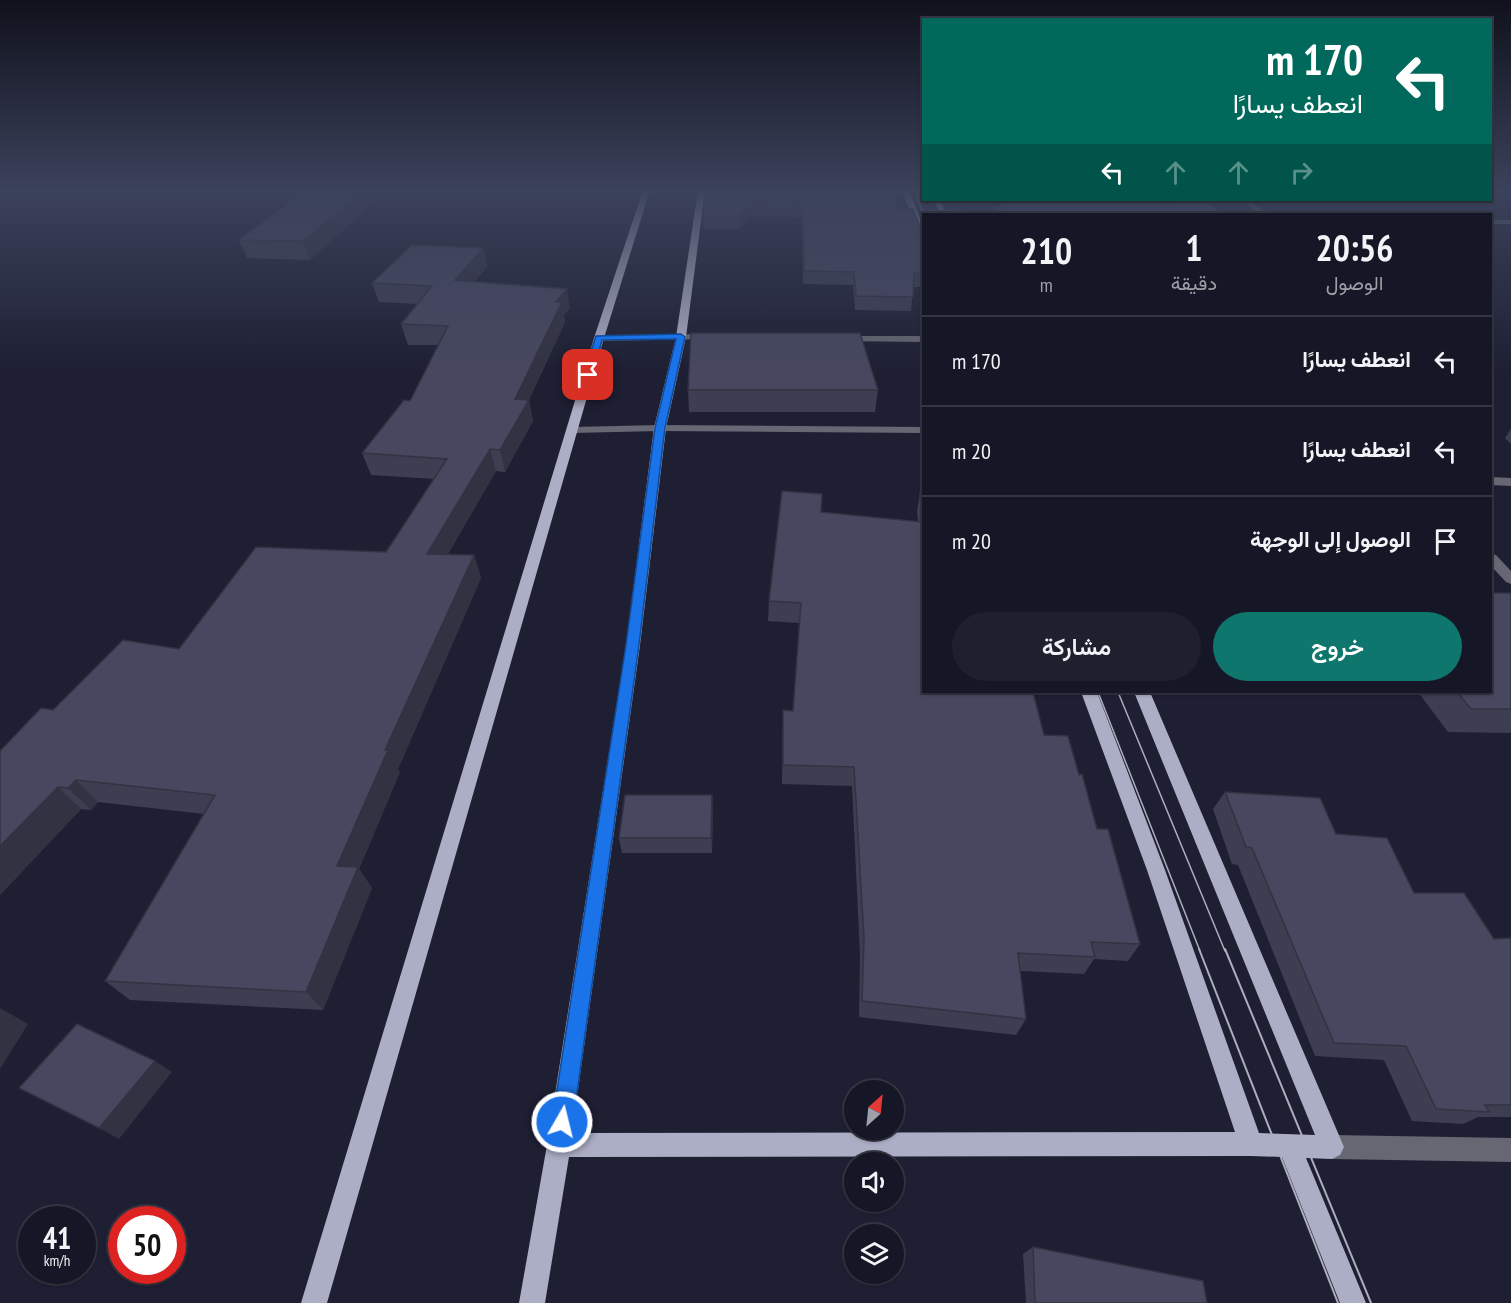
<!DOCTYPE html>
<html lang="ar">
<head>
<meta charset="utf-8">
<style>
  :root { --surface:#161726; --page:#1f202e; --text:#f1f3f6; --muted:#9e9fa7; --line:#353643; --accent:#0f766e }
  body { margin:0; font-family:"PT Sans Narrow",Vazirmatn,sans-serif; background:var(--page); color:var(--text); direction:rtl; height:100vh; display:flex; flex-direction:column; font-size:22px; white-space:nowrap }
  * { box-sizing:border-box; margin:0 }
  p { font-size:20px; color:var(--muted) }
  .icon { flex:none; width:33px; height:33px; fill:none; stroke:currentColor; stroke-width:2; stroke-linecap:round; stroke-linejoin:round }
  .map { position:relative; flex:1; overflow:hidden; direction:ltr }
  .details { position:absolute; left:922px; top:213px; width:570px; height:480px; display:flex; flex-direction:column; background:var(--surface); border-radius:0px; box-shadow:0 2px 4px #0004,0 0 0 2px var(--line); direction:rtl }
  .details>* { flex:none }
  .guide { position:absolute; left:922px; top:18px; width:570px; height:183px; border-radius:0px; box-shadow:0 2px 4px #0004,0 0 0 2px var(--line); direction:rtl; background:#00695c; color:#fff; overflow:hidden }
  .needle { width:39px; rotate:27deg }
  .controls { position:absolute; left:844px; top:1080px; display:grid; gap:12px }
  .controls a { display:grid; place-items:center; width:60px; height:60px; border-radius:50%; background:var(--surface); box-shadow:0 2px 4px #0004,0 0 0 2px var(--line); font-size:30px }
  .speed { position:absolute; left:18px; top:1206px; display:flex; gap:12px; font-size:30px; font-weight:700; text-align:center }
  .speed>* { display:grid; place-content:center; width:78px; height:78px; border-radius:50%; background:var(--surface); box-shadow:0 2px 4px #0004,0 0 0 2px var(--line); line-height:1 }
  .speed small { font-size:15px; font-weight:400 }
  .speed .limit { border:9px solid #d22; background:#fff; color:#111 }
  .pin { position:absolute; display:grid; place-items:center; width:51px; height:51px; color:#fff; margin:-26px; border-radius:12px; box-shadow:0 3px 9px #0006 }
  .me { position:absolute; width:66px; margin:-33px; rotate:8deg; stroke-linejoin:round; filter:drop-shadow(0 0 4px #0008) }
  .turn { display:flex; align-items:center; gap:21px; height:126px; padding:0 30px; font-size:27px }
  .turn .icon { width:78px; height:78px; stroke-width:2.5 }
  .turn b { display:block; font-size:42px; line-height:51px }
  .lanes { display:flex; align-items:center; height:57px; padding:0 30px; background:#0003; justify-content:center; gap:30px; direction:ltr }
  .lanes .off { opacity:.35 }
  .eta { display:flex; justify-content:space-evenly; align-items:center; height:102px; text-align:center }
  .eta b { font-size:36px; font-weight:600; line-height:42px }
  .button { display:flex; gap:12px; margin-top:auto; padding:12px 30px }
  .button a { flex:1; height:69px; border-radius:36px; background:var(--accent); color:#fff; font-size:24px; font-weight:600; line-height:69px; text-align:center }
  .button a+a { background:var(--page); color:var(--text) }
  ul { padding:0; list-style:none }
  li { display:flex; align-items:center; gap:18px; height:90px; padding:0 30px; border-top:2px solid var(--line) }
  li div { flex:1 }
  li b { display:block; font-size:22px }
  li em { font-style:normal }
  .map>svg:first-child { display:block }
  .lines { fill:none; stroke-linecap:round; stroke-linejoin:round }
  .minor { fill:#666772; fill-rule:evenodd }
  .major { fill:#acaec5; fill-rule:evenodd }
  .tram-far1 { stroke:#acadbd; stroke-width:1.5 }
  .tram { stroke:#acadbd; stroke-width:2 }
  .wall { fill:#3d3e52 }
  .shaded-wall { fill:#323242 }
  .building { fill:#47485f; stroke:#323242; stroke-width:1.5 }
  .route { fill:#1a73e8; stroke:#114b97; stroke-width:1.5 }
</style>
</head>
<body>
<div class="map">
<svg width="1511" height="1303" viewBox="0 0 1511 1303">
  <rect width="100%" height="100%" fill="#1e1f33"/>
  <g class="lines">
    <g class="minor">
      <path d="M1242,200h7l18,14h-8z"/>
      <rect x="1491" y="220" width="20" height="4"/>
      <path d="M710,334l5,3 -2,2 -114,2 -5,-3 5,-3z"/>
      <path d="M839,336h85v6l-82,-1 -3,-1z"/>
      <path d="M660,425l264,2v6l-264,-2 -88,2 -6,-3 6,-3z"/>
      <path d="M1491,477l20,1v8l-20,-1z"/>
      <path d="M1491,554l5,1 15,16v13l-5,-2 -15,-16z"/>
      <path d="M1332,1135l179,3v24l-179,-3 -8,-4 -4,-8 4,-8z"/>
    </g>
    <g class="major">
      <path d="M643,190h7l-46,148 -277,965h-26l293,-965z"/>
      <path d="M698,190h7l-19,147 -20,91 -26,217 -68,488 663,-1 -88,-262 -66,-178h16l68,178 94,263 56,2 -181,-443h16l194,455 -4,8 -8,4 -26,-1 60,145h-26l-58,-146 -31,-1 -682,1 -24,146h-26l28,-158 79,-500 28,-217 22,-91z"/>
      <path d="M902,190h7l15,39v12l-4,-2z"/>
      <path d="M934,200h6l6,14h-6z"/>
    </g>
    <g class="tram-far1">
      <path d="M915,190l9,26"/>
      <path d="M1098,692l102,259"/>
      <path d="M1118,692l107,259"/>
    </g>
    <g class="tram">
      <path d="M1199,949l139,354"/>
      <path d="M1225,949l146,354"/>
    </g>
  </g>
  <g class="wall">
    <path d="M305,190h83l-78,70 -63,-2 -8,-18z"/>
    <path d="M706,190l192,19 22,18 4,2v49h-1l-1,9h-9l-2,24 -56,-1 -2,-25 -50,-1 -1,-67 -51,-1 -12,13h-35l-1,-12z"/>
    <path d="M999,200l40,2 1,-2h120l5,4 7,-1 1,-3 48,14h-296l1,-4 71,3z"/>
    <path d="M483,248l4,19 -12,14 95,27 -6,7 1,7 -36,78 4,21 -28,51 -9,-1 -48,83 26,1 7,23 -83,191 2,3 -41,97 13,19 -49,122 -193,-10 -25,-19 99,-167 -106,-12 -7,8 -10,-1 -81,86v-144l53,-41 126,-61 207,-97 48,-73 -63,-4 -9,-22 48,-52 28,-56h-30l-7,-21 16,-20 -38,-2 -7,-19z"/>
    <path d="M688,390h190l-3,22h-186z"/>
    <path d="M1511,429v15l-6,-6z"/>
    <path d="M920,492l124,243 35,40 18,54 43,115 -12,17 -34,-2 -10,15 -64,-3 6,48 -10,16 -157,-18 1,-62 -8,-169 -70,-2 1,-74 10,1 6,-88 -31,-2 1,-20 52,-89 97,10 -1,-11z"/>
    <path d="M1511,593v140l-63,-1 -30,-40h73z"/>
    <path d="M1225,792l111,42 78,59 80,46 17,-1v179h-33l-15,7 -51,-3 -28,-61 -69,-4 -77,-191 -6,-1 -19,-55z"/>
    <path d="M713,810l-1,43h-90l-3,-15z"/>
    <path d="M1033,1247l174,56h-181l-3,-49z"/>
  </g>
  <g class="shaded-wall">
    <path d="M364,190h24l-78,70 -7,-19z"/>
    <path d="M751,203v13l-12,13 -1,-12z"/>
    <path d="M483,248l4,19 -27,32 -5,-19z"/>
    <path d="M567,289l3,19 -6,7 1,7 -36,78 4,21 -28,51 -5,-22 15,-51 41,-97z"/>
    <path d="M490,449l6,22 -61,105 -8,-22z"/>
    <path d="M474,555l7,23 -83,191 2,3 -41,97 13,19 -49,122 -17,-18 31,-126 48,-116z"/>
    <path d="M76,780l22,22 -7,8 -23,-22z"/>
    <path d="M58,787l23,22 -81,86v-49z"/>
    <path d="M712,795l1,15 -1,43 -1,-15z"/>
    <path d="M0,1008l28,16 -28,45z"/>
    <path d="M155,1061l17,11 -53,67 -20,-11z"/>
  </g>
  <g class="building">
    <path d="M305,190h59l-61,51 -64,-1z"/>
    <path d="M706,190h188l4,19h15l7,18 4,2v45l-10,-1 -1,24 -57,-1 -2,-24 -50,-1 -1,-66 -52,-2 -13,14h-35z"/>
    <path d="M999,200l44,2 -1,-2h118l5,4 9,-1 -1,-3 35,2 13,12h-294l-1,-4 77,3z"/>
    <path d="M412,245l71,3 -28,32 112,9 -11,13h6l-47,97 14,1 -29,50 -10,-1 -63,105 47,1 -89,195h3l-51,116 21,1 -52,125 -201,-11 110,-186 -139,-15 -8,8 -10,-1 -58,59v-95l41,-43 12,2 70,-70 56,9 77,-102 130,5 61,-93 -85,-6 42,-53 6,1 38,-75 -47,-2 31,-38 -60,-3z"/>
    <path d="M691,333h169l18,57h-190z"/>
    <path d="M782,491l40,3 -1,18 101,10 -2,-30h4v200h109l11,43 24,1 11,39 3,-1 15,55h11l32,115 -49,-2 4,15 -77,-4 8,66 -164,-18 2,-63 -10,-171 -71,-2v-55l10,1 8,-108 -32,-2z"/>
    <path d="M1491,593h20v116h-40l-14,-17h34z"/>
    <path d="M1225,792l95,6 16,36 51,4 27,55h50l30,46 17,-1v167h-26l4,7 -53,-3 -30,-63 -72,-3 -82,-195 -6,-1z"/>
    <path d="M625,795h87l-1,43h-92z"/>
    <path d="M77,1024l78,37 -56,67 -80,-40z"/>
    <path d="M1033,1247l170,34 4,22h-172z"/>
  </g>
  <linearGradient id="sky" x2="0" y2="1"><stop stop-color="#10111c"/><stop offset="0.51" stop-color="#3b425b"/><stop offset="1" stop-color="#3b425b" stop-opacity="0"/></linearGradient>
  <rect width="1511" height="373" fill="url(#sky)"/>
  <path class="route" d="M681,334l4,3 -20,91 -26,217 -66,477 -3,8 -8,3 -7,-3 -3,-8 74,-477 29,-217 21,-89 -74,1 -9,35 -5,2 -5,-2 13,-39z"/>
</svg>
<div class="controls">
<a><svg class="needle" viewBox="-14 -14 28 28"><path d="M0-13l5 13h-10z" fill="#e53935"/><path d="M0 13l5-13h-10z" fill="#9e9fa7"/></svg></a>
<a><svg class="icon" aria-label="sound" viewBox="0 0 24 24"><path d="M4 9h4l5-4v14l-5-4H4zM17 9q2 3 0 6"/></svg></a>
<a><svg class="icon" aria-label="layers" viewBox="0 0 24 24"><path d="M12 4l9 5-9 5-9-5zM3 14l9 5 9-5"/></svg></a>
</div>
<div class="speed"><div>41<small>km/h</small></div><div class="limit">50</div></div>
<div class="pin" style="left:588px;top:375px;background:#d93025"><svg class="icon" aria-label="arrive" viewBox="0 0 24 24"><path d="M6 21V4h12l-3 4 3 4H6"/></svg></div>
<svg class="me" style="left:562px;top:1122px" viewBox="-20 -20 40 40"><circle r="17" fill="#1a73e8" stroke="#fff" stroke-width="3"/><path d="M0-11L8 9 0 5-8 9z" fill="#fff"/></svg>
<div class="guide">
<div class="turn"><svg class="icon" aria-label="left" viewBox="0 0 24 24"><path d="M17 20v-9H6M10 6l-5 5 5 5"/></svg><div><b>170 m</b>انعطف يسارًا</div></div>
<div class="lanes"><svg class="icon" aria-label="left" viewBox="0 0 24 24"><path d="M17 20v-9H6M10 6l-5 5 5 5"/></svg><svg class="icon off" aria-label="ahead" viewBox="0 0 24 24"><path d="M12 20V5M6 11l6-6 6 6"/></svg><svg class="icon off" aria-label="ahead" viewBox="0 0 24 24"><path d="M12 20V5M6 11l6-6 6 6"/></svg><svg class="icon off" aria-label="right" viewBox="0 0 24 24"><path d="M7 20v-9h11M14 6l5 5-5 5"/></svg></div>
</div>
<section class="details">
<div class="eta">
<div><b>20:56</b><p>الوصول</p></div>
<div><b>1</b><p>دقيقة</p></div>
<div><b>210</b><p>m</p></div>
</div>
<ul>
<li><svg class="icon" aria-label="left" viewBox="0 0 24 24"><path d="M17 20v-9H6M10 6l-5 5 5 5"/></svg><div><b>انعطف يسارًا</b></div><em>170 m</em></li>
<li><svg class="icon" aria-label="left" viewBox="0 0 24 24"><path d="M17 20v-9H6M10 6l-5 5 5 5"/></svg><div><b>انعطف يسارًا</b></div><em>20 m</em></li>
<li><svg class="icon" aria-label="arrive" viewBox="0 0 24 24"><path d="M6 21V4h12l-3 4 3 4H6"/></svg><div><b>الوصول إلى الوجهة</b></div><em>20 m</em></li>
</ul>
<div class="button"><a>خروج</a><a>مشاركة</a></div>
</section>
</div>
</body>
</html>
